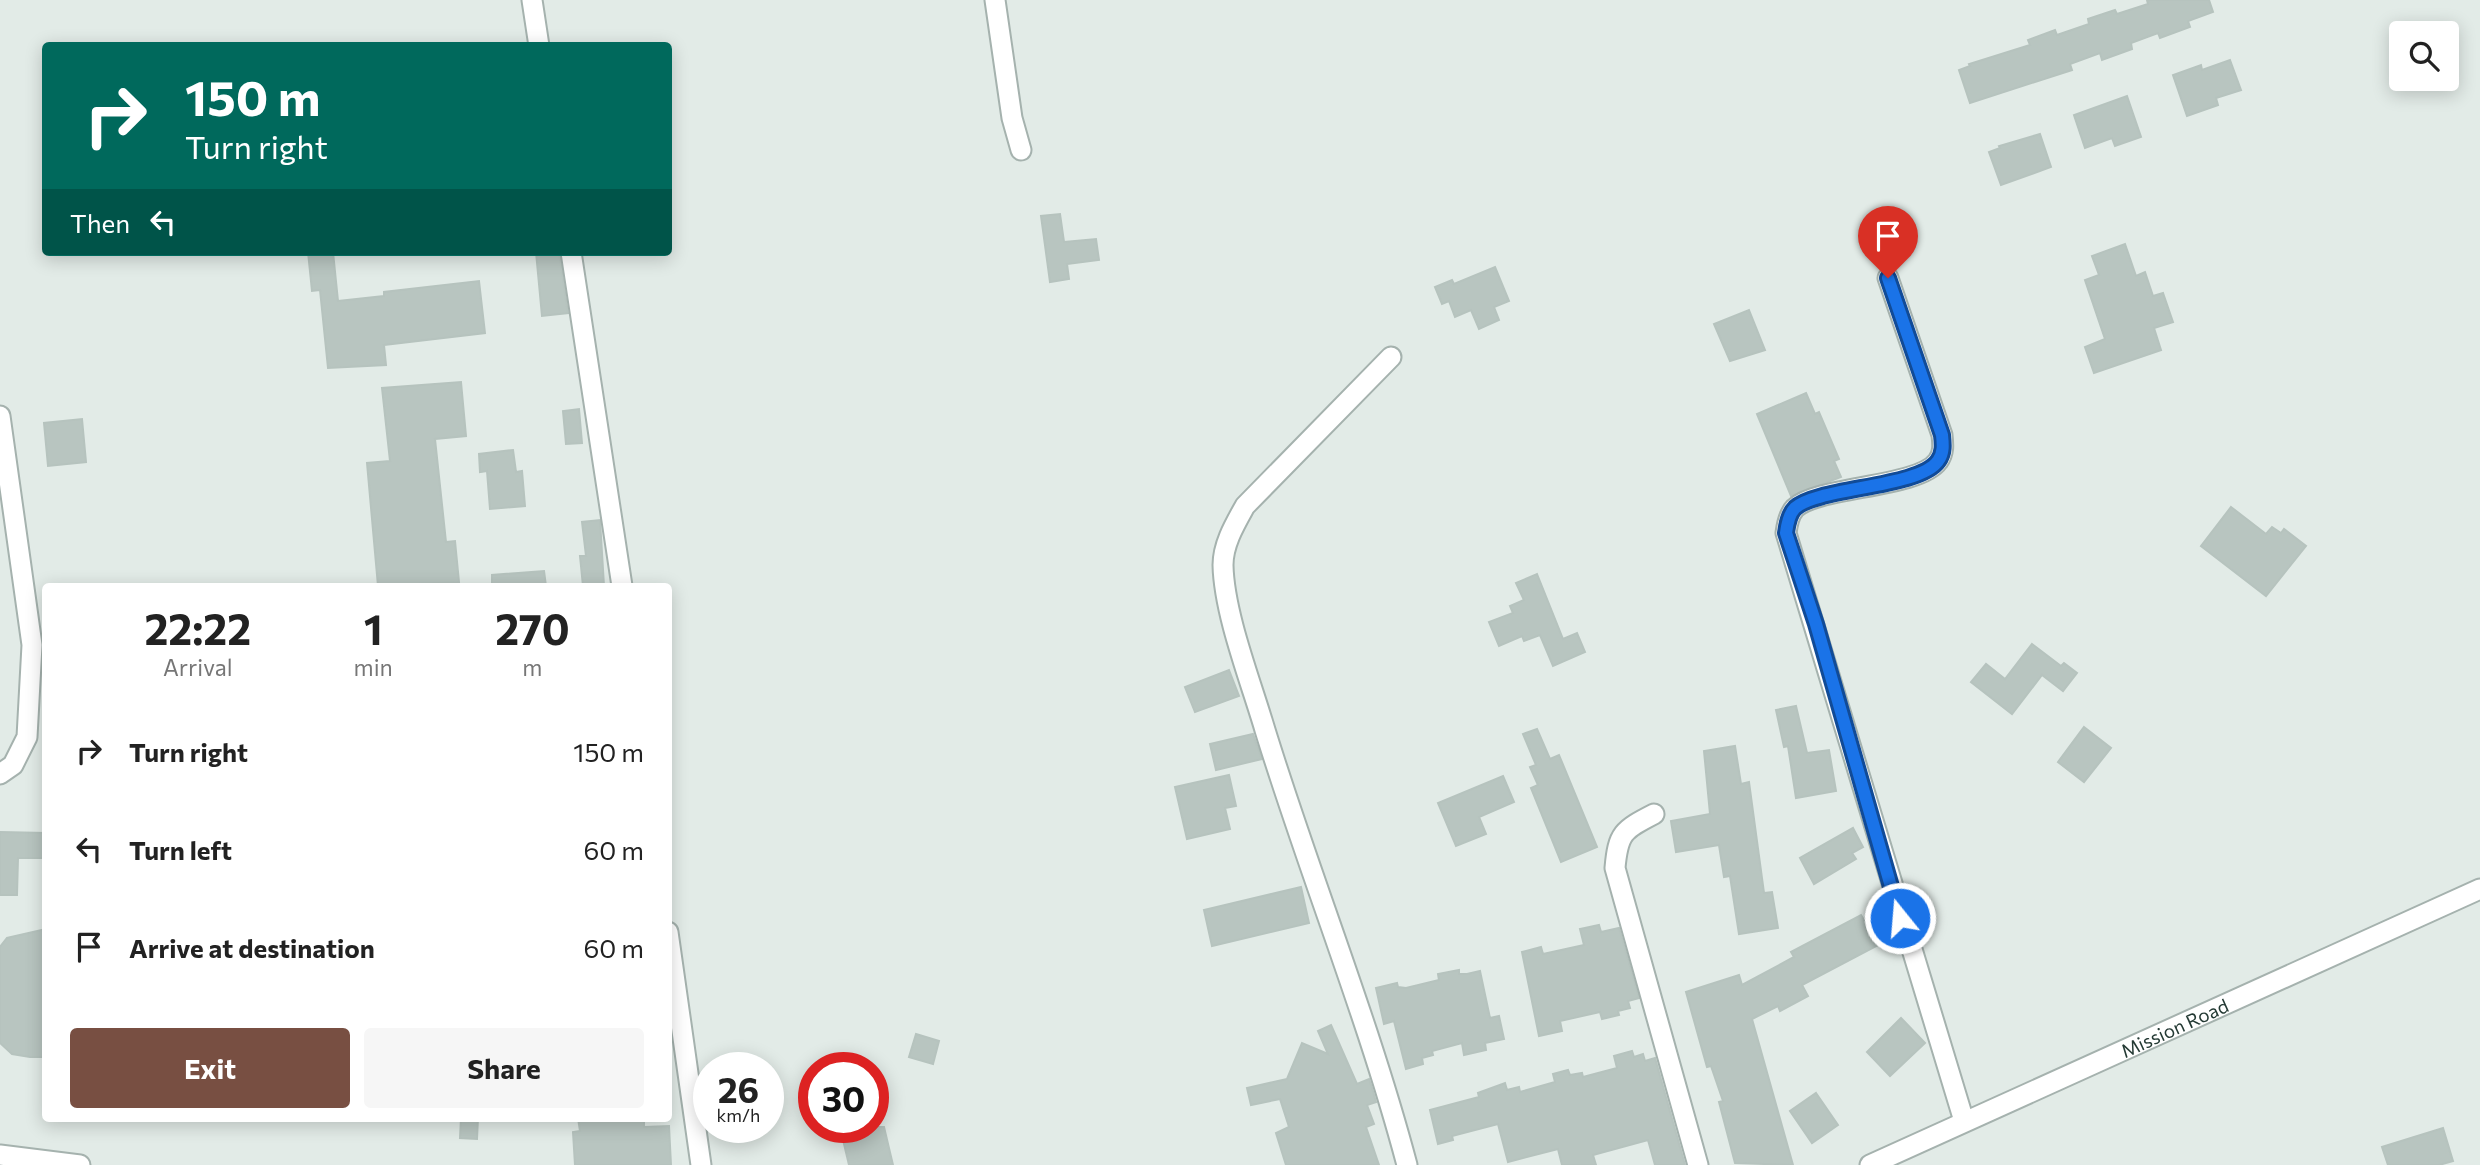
<!DOCTYPE html>
<html lang="en">
<head>
<meta charset="utf-8">
<style>
  :root { --surface:#fff; --page:#f6f6f6; --text:#222; --muted:#767676; --accent:#784f42 }
  body { margin:0; font-family:Commissioner,sans-serif; background:var(--page); color:var(--text); height:100vh; display:flex; flex-direction:column; font-size:26px; white-space:nowrap }
  * { box-sizing:border-box; margin:0 }
  p { font-size:23px; color:var(--muted) }
  .icon { flex:none; width:38px; height:38px; fill:none; stroke:currentColor; stroke-width:2; stroke-linecap:round; stroke-linejoin:round }
  .map { position:relative; flex:1; overflow:hidden }
  .side { position:absolute; left:42px; top:583px; width:630px; height:539px; display:flex; flex-direction:column; background:var(--surface); border-radius:7px; box-shadow:0 4px 18px #0003 }
  .side>* { flex:none }
  .hud { position:absolute; left:42px; top:42px; width:630px; height:214px; border-radius:7px; box-shadow:0 4px 18px #0003; background:#00695c; color:#fff; overflow:hidden }
  .controls { position:absolute; left:2389px; top:21px; display:grid; gap:14px }
  .controls a { display:grid; place-items:center; width:70px; height:70px; border-radius:7px; background:var(--surface); box-shadow:0 4px 18px #0003; font-size:35px }
  .speed { position:absolute; left:693px; top:1052px; display:flex; gap:14px; font-size:35px; font-weight:700; text-align:center }
  .speed>* { display:grid; place-content:center; width:91px; height:91px; border-radius:50%; background:var(--surface); box-shadow:0 4px 18px #0003; line-height:1 }
  .speed small { font-size:18px; font-weight:400 }
  .speed .limit { border:10px solid #d22; background:#fff; color:#111 }
  .pin { position:absolute; display:grid; place-items:center; width:60px; height:60px; color:#fff; margin:-72px -30px; border-radius:50% 50% 50% 0; rotate:-45deg; box-shadow:0 0 7px #0007 }
  .pin .icon { rotate:45deg }
  .me { position:absolute; width:77px; margin:-38px; rotate:343deg; stroke-linejoin:round; filter:drop-shadow(0 0 5px #0008) }
  .turn { display:flex; align-items:center; gap:24px; height:147px; padding:0 28px; font-size:32px }
  .turn .icon { width:91px; height:91px; stroke-width:2.5 }
  .turn b { display:block; font-size:49px; line-height:60px }
  .then { display:flex; align-items:center; height:66px; padding:0 28px; background:#0003; gap:14px; font-size:26px }
  .eta { display:flex; justify-content:space-evenly; align-items:center; height:119px; text-align:center }
  .eta b { font-size:42px; font-weight:700; line-height:49px }
  .action { display:flex; gap:14px; margin-top:auto; padding:14px 28px }
  .action a { flex:1; height:80px; border-radius:7px; background:var(--accent); color:#fff; font-size:28px; font-weight:700; line-height:80px; text-align:center }
  .action a+a { background:var(--page); color:var(--text) }
  ul { padding:0; list-style:none }
  li { display:flex; align-items:center; gap:21px; height:98px; padding:0 28px }
  li div { flex:1 }
  li b { display:block; font-size:26px }
  li em { font-style:normal }
  .map>svg:first-child { display:block }
  .building { fill:#b8c5c0; stroke:#b6c3be; stroke-width:2 }
  .lines { fill:none; stroke-linecap:round; stroke-linejoin:round }
  .minor-casing { stroke:#a5b2ae; stroke-width:23 }
  .minor { stroke:#fff; stroke-width:19 }
  .route-casing { stroke:#114b97; stroke-width:18 }
  .route { stroke:#1a73e8; stroke-width:12 }
  .labels { text-anchor:middle; dominant-baseline:central; stroke-width:5; stroke-linejoin:round; paint-order:stroke }
  .street-label { font-size:19px; fill:#243a34; stroke:#f2f8f5 }
</style>
</head>
<body>
<div class="map">
<svg width="2480" height="1165" viewBox="0 0 2480 1165">
  <rect width="100%" height="100%" fill="#e2ebe7"/>
  <g class="building">
    <path d="M2147,0h62l4,12 -25,9 2,6 -30,11 -2,-5 -27,10 1,6 -30,11 -2,-7 -30,11 2,6 -102,33 -11,-33 11,-4 -1,-2 61,-19 -2,-5 27,-10 2,5 32,-11 -1,-5 27,-9 2,4 31,-10z"/>
    <path d="M2230,60l11,30 -25,8 2,7 -31,11 -14,-41 28,-10 1,5z"/>
    <path d="M2127,96l14,41 -26,9 -3,-8 -27,10 -11,-33z"/>
    <path d="M2040,134l11,33 -50,18 -12,-33 11,-4 -1,-2z"/>
    <path d="M1060,214l4,28 32,-3 3,21 -32,4 2,15 -19,3 -9,-66z"/>
    <path d="M2125,244l11,32 9,-4 8,24 10,-3 10,29 -19,6 7,22 -67,23 -9,-26 20,-8 -20,-59 14,-5 -7,-19z"/>
    <path d="M308,252h25l5,49 46,-5v-4l95,-11 6,52 -101,12 2,20 -58,3 -8,-78 -8,1z"/>
    <path d="M536,252h23l9,61 -26,3z"/>
    <path d="M1495,267l14,34 -15,6 5,13 -20,9 -8,-19 -16,7 -6,-16 -7,3 -7,-17 17,-7 2,4z"/>
    <path d="M1749,310l16,40 -35,11 -16,-37z"/>
    <path d="M461,382l5,54 -31,3 11,103 9,-1 4,41 -81,4 -11,-123 23,-2 -8,-73z"/>
    <path d="M1806,393l9,21 4,-2 20,47 -5,2 7,16 -50,19 -34,-82z"/>
    <path d="M579,409l3,34 -16,1 -3,-33z"/>
    <path d="M82,419l4,43 -38,4 -4,-43z"/>
    <path d="M513,450l3,22 6,-1 3,35 -35,3 -3,-38 -7,1 -1,-18z"/>
    <path d="M2231,507l35,27 6,-7 9,6 3,-4 22,17 -40,50 -65,-50z"/>
    <path d="M600,520l4,66h-21l-3,-30h6l-4,-34z"/>
    <path d="M544,571l2,15h-54v-11z"/>
    <path d="M1537,574l26,65 14,-6 8,19 -32,14 -13,-31 -16,6 -2,-5 -23,10 -10,-24 24,-9 -3,-7 14,-6 -8,-17z"/>
    <path d="M2032,644l29,22 3,-3 13,10 -14,18 -21,-16 -30,39 -41,-32 15,-18 19,15z"/>
    <path d="M1229,670l10,26 -44,16 -10,-25z"/>
    <path d="M1796,706l11,47 22,-3 7,41 -40,7 -8,-52 -4,1 -8,-37z"/>
    <path d="M2084,727l27,21 -27,34 -26,-20z"/>
    <path d="M1537,729l13,30 9,-4 38,92 -36,15 -30,-74 7,-3 -8,-18 6,-2 -13,-31z"/>
    <path d="M1253,734l9,25 -46,11 -6,-26z"/>
    <path d="M1735,746l6,38 8,-2 15,111 8,-1 6,36 -39,6 -9,-58 -6,1 -5,-32 -43,7 -5,-31 39,-7 -6,-63z"/>
    <path d="M1229,775l7,31 -11,2 5,21 -43,10 -12,-52z"/>
    <path d="M1503,776l11,26 -35,15 7,17 -30,12 -18,-43z"/>
    <path d="M1853,828l10,19 -11,6 4,6 -42,25 -14,-26z"/>
    <path d="M0,832l46,1v25h-28l-1,37h-17z"/>
    <path d="M1301,887l8,36 -97,23 -8,-36z"/>
    <path d="M1861,915l17,30 -76,40 6,11 -28,15 -2,-5 -26,13 41,146 -58,-2 -16,-61 4,-1 -12,-35 -4,1 -21,-75 53,-17 3,10 52,-28 -3,-5z"/>
    <path d="M1599,925l2,7 18,-4 20,70 -11,3 2,7 -12,3 1,4 -17,4 -2,-7 -40,9 2,10 -23,5 -17,-84 19,-5 2,7 41,-9 -4,-16z"/>
    <path d="M46,929v128h-16l-18,-3 -12,-11v-96l7,-9z"/>
    <path d="M1459,970v4h8l13,-3 10,47 9,-2 5,23 -19,4 1,7 -22,5 -2,-12 -30,8 1,4 -11,3 1,6 -17,5 -12,-48 -10,3 -8,-36 21,-5 1,4 8,1 33,-8 -1,-6z"/>
    <path d="M1901,1018l24,25 -35,33 -23,-24z"/>
    <path d="M1331,1025l26,59 12,-5 3,9 4,14 -9,3 7,19 -8,3 13,38h-93l-10,-32 13,-6 -9,-28 -29,6 -4,-17 40,-9 15,-36 26,11 -10,-23z"/>
    <path d="M916,1034l23,7 -6,23 -24,-7z"/>
    <path d="M1632,1051l2,6 9,-3 2,7 10,-3 30,107h-30l-7,-25 -55,15 3,10h-34l-4,-16 -50,13 -10,-38 -46,12 1,4 -15,4 -8,-34 49,-13 -1,-4 27,-10 2,7 12,-3 1,5 35,-10 -2,-8 15,-4 2,5 12,-2 1,4 34,-9 -3,-12z"/>
    <path d="M1816,1093l22,32 -26,18 -22,-32z"/>
    <path d="M461,1118h17l-1,21 -17,-1z"/>
    <path d="M578,1118h66v9l25,-1 2,39h-96l-2,-33 7,-1z"/>
    <path d="M840,1127h44l9,38h-44z"/>
    <path d="M2443,1128l10,33 -14,4h-51l-6,-18z"/>
  </g>
  <g class="lines">
    <g class="minor-casing">
      <g id="minor">
        <path d="M532,0l7,46"/>
        <path d="M995,0l17,118 9,32"/>
        <path d="M571,252l51,334"/>
        <path d="M1888,278l54,157c1,9 2,18 -4,26 -19,27 -120,25 -143,47 -6,6 -8,17 -9,25l178,588"/>
        <path d="M1391,357l-146,149c-10,18 -22,38 -22,59 1,49 28,117 42,165 45,146 103,288 142,435"/>
        <path d="M0,416l32,229 -5,92 -14,28 -13,9"/>
        <path d="M1654,814c-31,16 -36,19 -39,54l83,297"/>
        <path d="M668,932l33,233"/>
        <path d="M0,1155l80,10"/>
        <path id="s1" d="M1870,1165l610,-276"/>
      </g>
    </g>
    <use href="#minor" class="minor"/>
  </g>
  <g class="lines">
    <g class="route-casing">
      <path id="route" d="M1888,278l54,157c1,9 2,18 -4,26 -19,27 -120,26 -143,47 -6,6 -8,17 -9,25l30,91 84,294"/>
    </g>
    <use href="#route" class="route"/>
  </g>
  <g class="labels">
    <g class="street-label">
      <text stroke="none"><textPath href="#s1" startOffset="334">Mission Road</textPath></text>
    </g>
  </g>
</svg>
<div class="controls">
<a><svg class="icon" aria-label="search" viewBox="0 0 24 24"><circle cx="10" cy="10" r="6"/><path d="M15 15l6 6"/></svg></a>
</div>
<div class="speed"><div>26<small>km/h</small></div><div class="limit">30</div></div>
<div class="pin" style="left:1888px;top:278px;background:#d93025"><svg class="icon" aria-label="arrive" viewBox="0 0 24 24"><path d="M6 21V4h12l-3 4 3 4H6"/></svg></div>
<svg class="me" style="left:1900px;top:918px" viewBox="-20 -20 40 40"><circle r="17" fill="#1a73e8" stroke="#fff" stroke-width="3"/><path d="M0-11L8 9 0 5-8 9z" fill="#fff"/></svg>
<div class="hud">
<div class="turn"><svg class="icon" aria-label="right" viewBox="0 0 24 24"><path d="M7 20v-9h11M14 6l5 5-5 5"/></svg><div><b>150 m</b>Turn right</div></div>
<div class="then">Then<svg class="icon" aria-label="left" viewBox="0 0 24 24"><path d="M17 20v-9H6M10 6l-5 5 5 5"/></svg></div>
</div>
<section class="side">
<div class="eta">
<div><b>22:22</b><p>Arrival</p></div>
<div><b>1</b><p>min</p></div>
<div><b>270</b><p>m</p></div>
</div>
<ul>
<li><svg class="icon" aria-label="right" viewBox="0 0 24 24"><path d="M7 20v-9h11M14 6l5 5-5 5"/></svg><div><b>Turn right</b></div><em>150 m</em></li>
<li><svg class="icon" aria-label="left" viewBox="0 0 24 24"><path d="M17 20v-9H6M10 6l-5 5 5 5"/></svg><div><b>Turn left</b></div><em>60 m</em></li>
<li><svg class="icon" aria-label="arrive" viewBox="0 0 24 24"><path d="M6 21V4h12l-3 4 3 4H6"/></svg><div><b>Arrive at destination</b></div><em>60 m</em></li>
</ul>
<div class="action"><a>Exit</a><a>Share</a></div>
</section>
</div>
</body>
</html>
